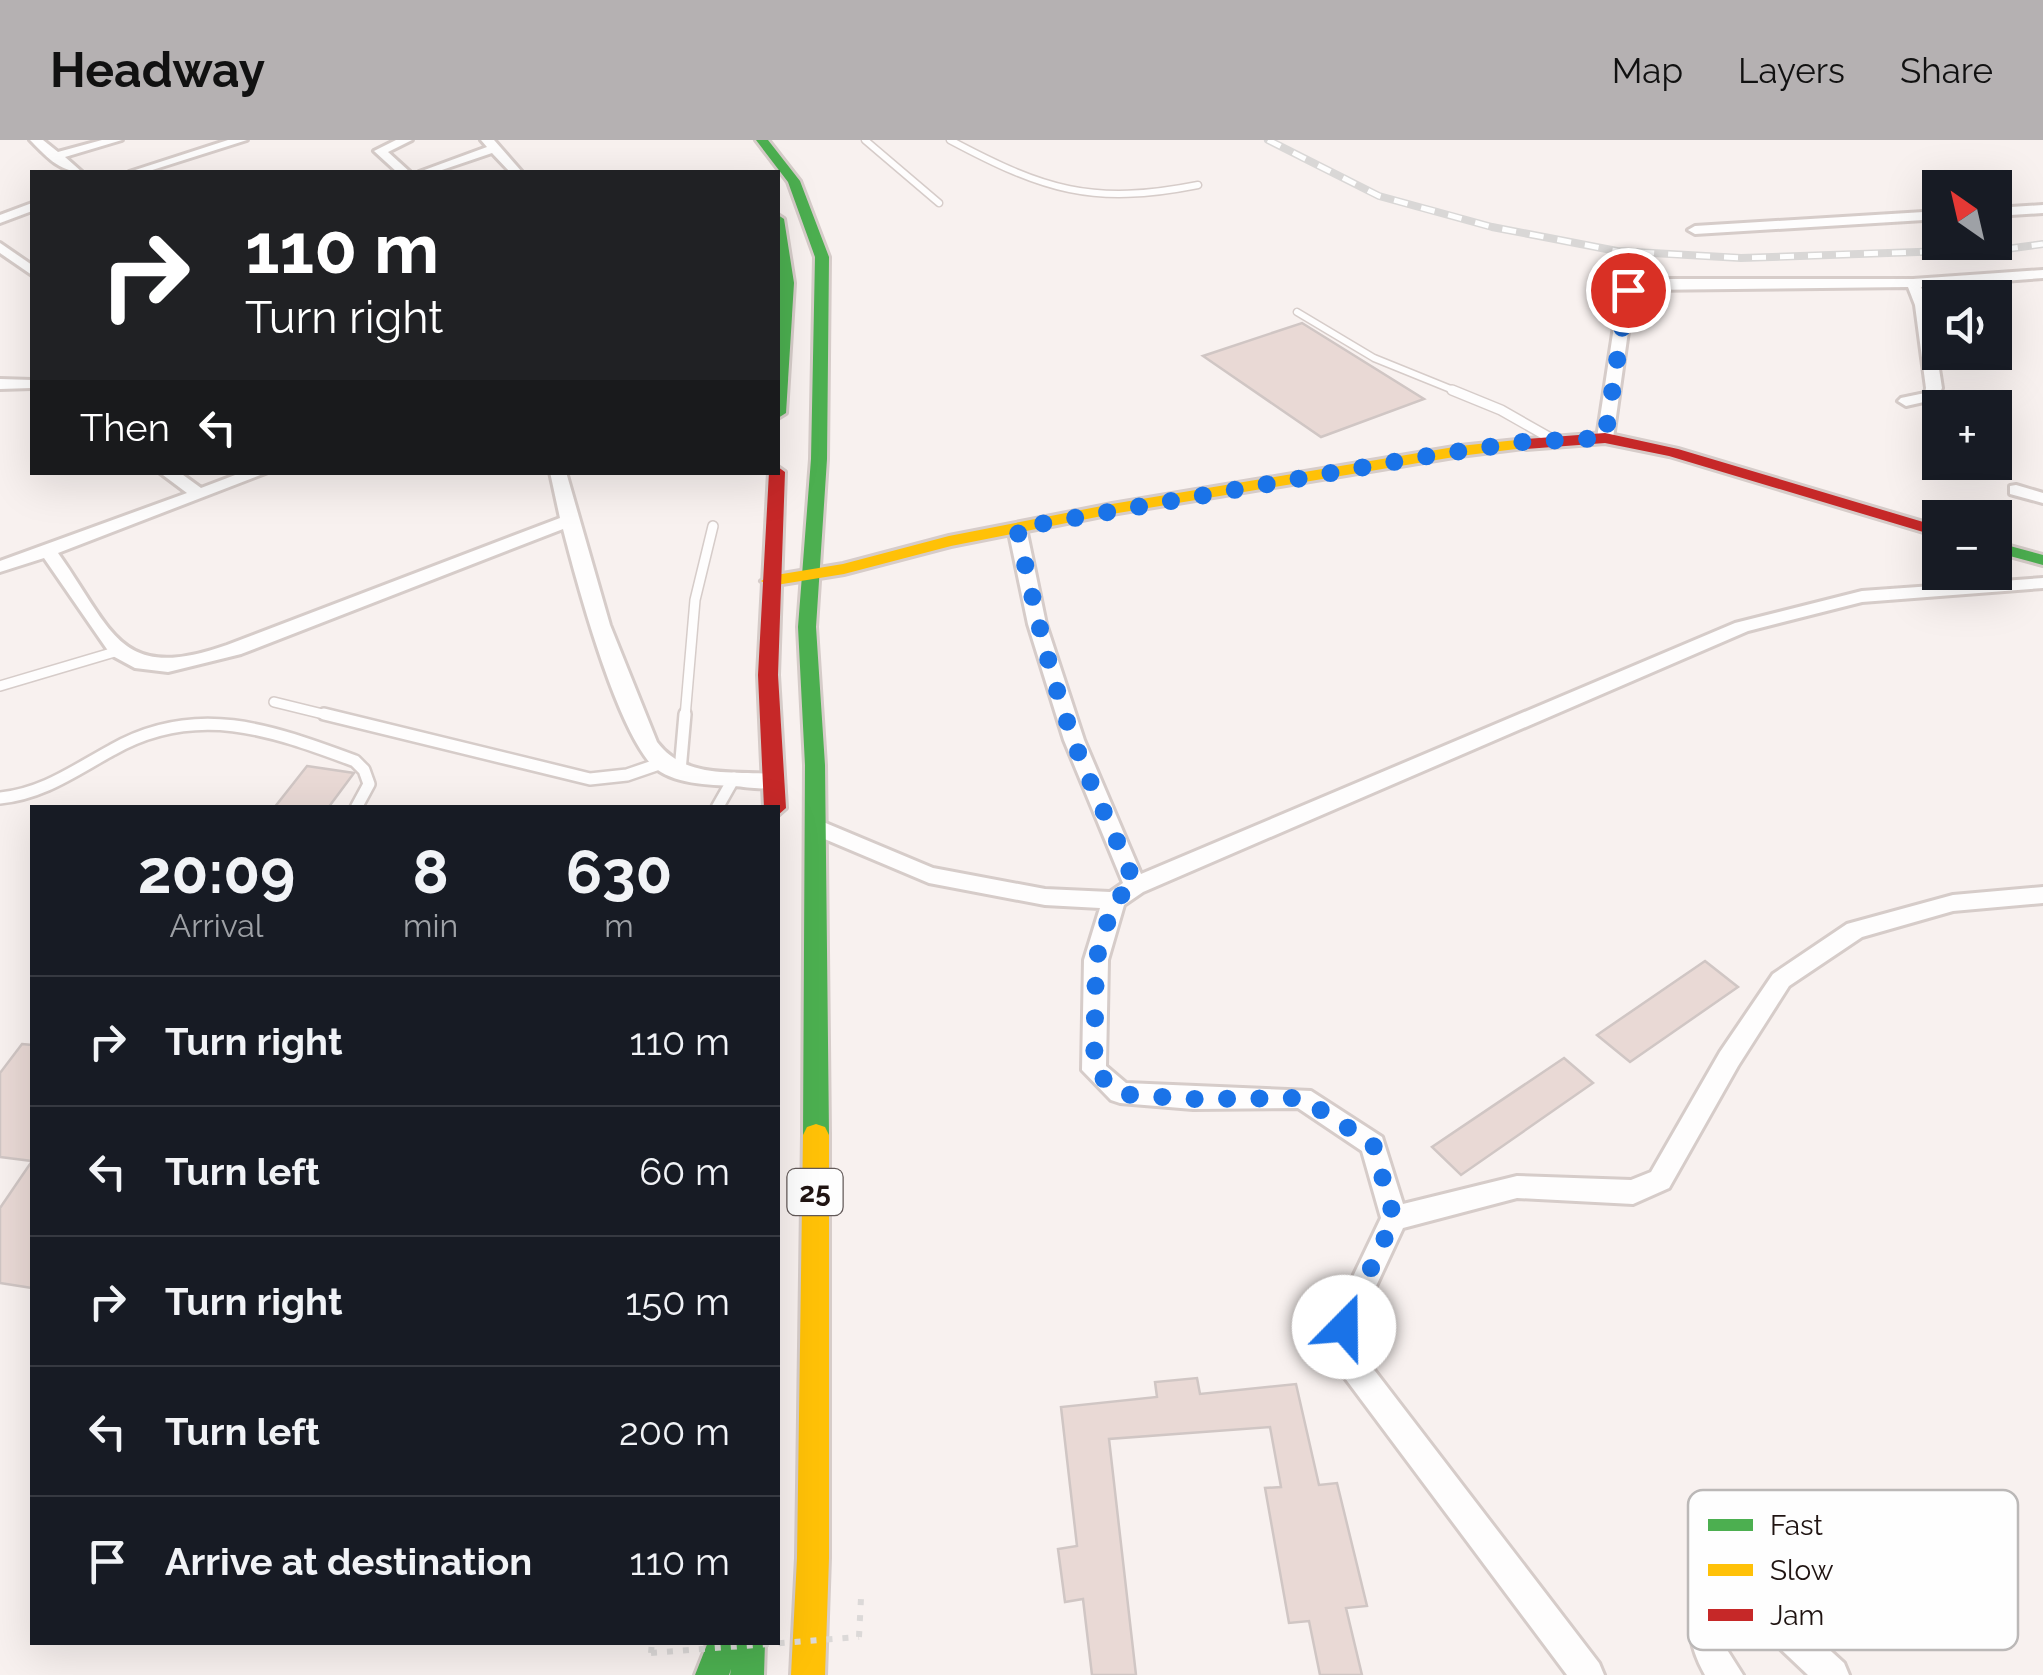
<!DOCTYPE html>
<html lang="en">
<head>
<meta charset="utf-8">
<style>
  :root { --surface:#171b24; --page:#242831; --text:#f1f3f6; --muted:#9ea1a6; --line:#363941; --accent:#b5b1b2 }
  body { margin:0; font-family:Raleway,sans-serif; background:var(--page); color:var(--text); height:100vh; display:flex; flex-direction:column; font-size:38px; white-space:nowrap }
  * { box-sizing:border-box; margin:0 }
  p { font-size:32px; color:var(--muted) }
  .icon { flex:none; width:55px; height:55px; fill:none; stroke:currentColor; stroke-width:2; stroke-linecap:round; stroke-linejoin:round }
  .map { position:relative; flex:1; overflow:hidden }
  .details { position:absolute; left:30px; top:665px; width:750px; height:840px; display:flex; flex-direction:column; background:var(--surface); border-radius:0px; box-shadow:0 10px 40px #0002 }
  .details>* { flex:none }
  .banner { position:absolute; left:30px; top:30px; width:750px; height:305px; border-radius:0px; box-shadow:0 10px 40px #0002; background:#202124; color:#fff; overflow:hidden }
  .needle { width:65px; rotate:326deg }
  .fabs { position:absolute; left:1922px; top:30px; display:grid; gap:20px }
  .fabs a { display:grid; place-items:center; width:90px; height:90px; border-radius:0px; background:var(--surface); box-shadow:0 10px 40px #0002; font-size:50px }
  .pin { position:absolute; display:grid; place-items:center; width:85px; height:85px; color:#fff; margin:-42px; border:5px solid #fff; border-radius:50%; box-shadow:0 2px 10px #0007 }
  .me { position:absolute; width:110px; margin:-55px; rotate:22deg; stroke-linejoin:round; filter:drop-shadow(0 0 8px #0008) }
  .turn { display:flex; align-items:center; gap:35px; height:210px; padding:0 50px; font-size:45px }
  .turn .icon { width:130px; height:130px; stroke-width:2.5 }
  .turn b { display:block; font-size:70px; line-height:85px }
  .then { display:flex; align-items:center; height:95px; padding:0 50px; background:#0003; gap:20px; font-size:38px }
  .eta { display:flex; justify-content:space-evenly; align-items:center; height:170px; text-align:center }
  .eta b { font-size:60px; font-weight:700; line-height:70px }
  ul { padding:0; list-style:none }
  li { display:flex; align-items:center; gap:30px; height:130px; padding:0 50px; border-top:2px solid var(--line) }
  li div { flex:1 }
  li b { display:block; font-size:38px }
  li em { font-style:normal }
  header { display:flex; align-items:center; gap:60px; box-sizing:border-box; height:140px; padding:0 50px; background:var(--accent); color:#111 }
  header strong { font-size:48px }
  nav { display:flex; gap:55px; margin-inline-start:auto; font-size:35px }
  .map>svg:first-child { display:block }
  .building { fill:#e9d9d5; stroke:#d0c6c4; stroke-width:2.5 }
  .lines { fill:none; stroke-linecap:round; stroke-linejoin:round }
  .lane-far2-casing { stroke:#d6ccc9; stroke-width:9 }
  .lane-far1-casing { stroke:#d6ccc9; stroke-width:12 }
  .lane-casing { stroke:#d6ccc9; stroke-width:16 }
  .street-casing { stroke:#d6ccc9; stroke-width:6 }
  .fast-casing { stroke:#d6ccc9; stroke-width:6 }
  .slow-casing { stroke:#d6ccc9; stroke-width:6 }
  .jam-casing { stroke:#d6ccc9; stroke-width:6 }
  .path { stroke:#dcd9d8; stroke-width:6; stroke-dasharray:6 10; stroke-linecap:butt }
  .lane-far2 { stroke:#fefdfd; stroke-width:6 }
  .lane-far1 { stroke:#fefdfd; stroke-width:9 }
  .lane { stroke:#fefdfd; stroke-width:11 }
  .street { fill:#fefdfd; fill-rule:evenodd }
  .fast { fill:#4caf50; fill-rule:evenodd }
  .slow { fill:#ffc107; fill-rule:evenodd }
  .jam { fill:#c62828; fill-rule:evenodd }
  .rail-casing { stroke:#d9d7d6; stroke-width:8 }
  .rail { stroke:#fefefe; stroke-width:5; stroke-dasharray:14; stroke-linecap:butt }
  .path-bridge { stroke:#dcd9d8; stroke-width:6; stroke-dasharray:6 10; stroke-linecap:butt }
  .route { stroke:#1a73e8; stroke-width:18; stroke-dasharray:0 32.4 }
  .labels { text-anchor:middle; dominant-baseline:central; stroke-width:8; stroke-linejoin:round; paint-order:stroke }
  .shield { fill:#fefefe; stroke:#635a59; stroke-width:2.5 }
  .shield-label { font-size:28px; font-weight:bold; fill:#201412 }
  .key { fill:#fefefe; stroke:#bbb8b7; stroke-width:2.5 }
  .key-label { font-size:28px; fill:#201412 }
</style>
</head>
<body>
<header>
<strong>Headway</strong>
<nav><a>Map</a><a>Layers</a><a>Share</a></nav>
</header>
<div class="map">
<svg width="2043" height="1535" viewBox="0 0 2043 1535">
  <rect width="100%" height="100%" fill="#f8f1ef"/>
  <g class="building">
    <path d="M1302,183l122,76 -103,38 -118,-81z"/>
    <path d="M307,626l47,7 -26,35h-54z"/>
    <path d="M1705,821l33,26 -108,75 -33,-27z"/>
    <path d="M22,904l10,1v116l-32,-4v-84z"/>
    <path d="M1564,918l29,25 -132,92 -29,-28z"/>
    <path d="M32,1021v127l-32,-5v-75z"/>
    <path d="M1197,1238l3,16 96,-10 23,101 18,-2 30,123 -21,2 16,67h-42l-11,-54 -20,2 -24,-135 16,-1 -11,-60 -161,12 27,236h-44l-9,-76 -18,3 -7,-53 19,-3 -16,-139 96,-10 -2,-15z"/>
  </g>
  <g class="lines">
    <g class="lane-far2-casing">
      <g id="lane-far2">
        <path d="M865,0l74,63"/>
        <path d="M950,0c94,50 142,66 248,45"/>
        <path d="M1297,172l77,46 84,34"/>
      </g>
    </g>
    <g class="lane-far1-casing">
      <g id="lane-far1">
        <path d="M1452,250l49,20 51,29"/>
        <path d="M0,546l118,-35"/>
        <path d="M274,562l61,15"/>
        <path d="M685,577l10,-117 18,-74"/>
      </g>
    </g>
    <g class="lane-casing">
      <g id="lane">
        <path d="M324,574l266,65 37,-4 35,-12"/>
        <path d="M680,631l5,-57"/>
        <path d="M0,658c43,-4 75,-28 112,-48 84,-48 159,-20 243,11l9,9 5,14 -13,24"/>
        <path d="M717,668l17,-30"/>
      </g>
    </g>
    <g class="street-casing">
      <g id="street">
        <path d="M30,0h13l15,12 44,-12h20l-57,17 17,15c-23,0 -37,-17 -52,-32z"/>
        <path d="M228,0h19l-101,32h-17z"/>
        <path d="M396,0h16l-24,12 22,20h-13l-23,-21z"/>
        <path d="M481,0h13l28,32h-12l-18,-19 -56,19h-17l68,-25z"/>
        <path d="M32,63v8l-32,12v-8z"/>
        <path d="M2043,65v8l-48,3v-8z"/>
        <path d="M1940,71v8l-245,15 -7,-4 7,-4z"/>
        <path d="M0,103l32,22v10l-32,-22z"/>
        <path d="M2043,130v8l-122,9 8,18 13,83 -5,11 -31,7 -8,-5 3,-3 24,-5 1,-5 -11,-83 -7,-18 -266,3 -9,6 -20,142 -8,5 -8,-5 22,-144 14,-11 25,-4h255z"/>
        <path d="M0,239l32,1v8l-32,1z"/>
        <path d="M159,332h20l22,16 42,-16h25l-210,81c56,79 61,130 169,92l333,-127 -10,-46h16l44,153 47,117c28,37 75,29 117,32l10,7c-10,12 -35,6 -50,5 -25,-1 -62,-2 -81,-20 -37,-38 -76,-183 -90,-237l-322,125 -73,18 -33,-4 -24,-13 -67,-97 -44,14v-11l187,-68z"/>
        <path d="M2016,345l27,8v10l-33,-9v-8z"/>
        <path d="M1017,383l9,5 20,96 38,116 57,134 594,-251 127,-32 181,-13v10l-181,14 -114,29 -605,261 -19,13 -16,55 -2,106 20,17 185,8 71,46 21,67 114,-28 114,4 20,-8 69,-120 53,-78 74,-50 106,-29 90,-8v16l-90,8 -91,26 -73,49 -51,80 -69,122 -36,16 -116,-6 -114,30 -46,99 8,31 234,305 5,12h-37l-225,-301 -13,-47 52,-109 -19,-67 -64,-43 -105,1 -73,-6 -9,-3 -29,-30 2,-110 16,-52 -55,-3 -116,-22 -121,-51 -3,-5 11,-8 117,49 112,21 65,3 13,-9 -59,-143 -36,-116 -20,-96z"/>
        <path d="M1730,1445l36,7 78,71 5,12h-41l-60,-57 -25,2 1,25 19,30h-38c-14,-25 -20,-49 -8,-76z"/>
      </g>
    </g>
    <g class="fast-casing">
      <g id="fast">
        <path d="M756,0h12l32,41 29,76 -2,202 -11,168 9,138 4,370 -4,8 -9,3 -9,-3 -4,-8 2,-370 -7,-138 13,-168 4,-202 -27,-75z"/>
        <path d="M778,75l6,4 10,64 -8,130 -8,5z"/>
        <path d="M1995,402l48,13v10l-48,-13z"/>
        <path d="M708,1502h57l-1,33h-34l1,-6 -2,6h-34z"/>
      </g>
    </g>
    <g class="slow-casing">
      <g id="slow">
        <path d="M1526,299l6,2v6l-72,9 -348,58 -161,32 -107,28 -74,12 -9,-5 9,-5 73,-12 106,-28 163,-32 348,-58z"/>
        <path d="M816,984l9,3 4,8v423l-4,117h-34l6,-117 6,-423 4,-8z"/>
      </g>
    </g>
    <g class="jam-casing">
      <g id="jam">
        <path d="M1605,293l73,16 262,78v10l-271,-81 -64,-13 -79,6 -8,-5 8,-5z"/>
        <path d="M778,327l7,5 -7,203 8,133 -8,7v-7h-14l-6,-133 11,-203h9z"/>
      </g>
    </g>
    <g class="path">
      <path d="M859,1497l2,-39"/>
      <path d="M651,1513l1,-11"/>
    </g>
    <use href="#lane-far2" class="lane-far2"/>
    <use href="#lane-far1" class="lane-far1"/>
    <use href="#lane" class="lane"/>
    <use href="#street" class="street"/>
    <use href="#fast" class="fast"/>
    <use href="#slow" class="slow"/>
    <use href="#jam" class="jam"/>
    <g class="rail-casing">
      <path id="rail" d="M1268,0l111,56 113,31 125,24 124,7 265,-9 37,-5"/>
    </g>
    <use href="#rail" class="rail"/>
    <path class="path-bridge" d="M651,1513l208,-16"/>
  </g>
  <g class="lines">
    <path class="route" d="M1344,1187l50,-109 -21,-74 -71,-46 -110,1 -72,-5 -26,-24 2,-110 18,-60 21,-14c-17,-48 -42,-93 -60,-142 -26,-70 -42,-143 -58,-216l405,-71 99,-15 84,-4 23,-148"/>
  </g>
  <g class="labels">
    <rect class="shield" x="787.5" y="1029" width="55" height="46" rx="8"/>
    <g class="shield-label">
      <text x="815" y="1052">25</text>
    </g>
  </g>
  <rect x="1688" y="1350" width="330" height="160" rx="15" class="key"/>
  <rect x="1708" y="1379" width="45" height="12" fill="#4caf50"/>
  <rect x="1708" y="1424" width="45" height="12" fill="#ffc107"/>
  <rect x="1708" y="1469" width="45" height="12" fill="#c62828"/>
  <g class="key-label">
    <text x="1770" y="1395">Fast</text>
    <text x="1770" y="1440">Slow</text>
    <text x="1770" y="1485">Jam</text>
  </g>
</svg>
<div class="fabs">
<a><svg class="needle" viewBox="-14 -14 28 28"><path d="M0-13l5 13h-10z" fill="#e53935"/><path d="M0 13l5-13h-10z" fill="#9ea1a6"/></svg></a>
<a><svg class="icon" aria-label="sound" viewBox="0 0 24 24"><path d="M4 9h4l5-4v14l-5-4H4zM17 9q2 3 0 6"/></svg></a>
<a>+</a>
<a>−</a>
</div>
<div class="pin" style="left:1628px;top:150px;background:#d93025"><svg class="icon" aria-label="arrive" viewBox="0 0 24 24"><path d="M6 21V4h12l-3 4 3 4H6"/></svg></div>
<svg class="me" style="left:1344px;top:1187px" viewBox="-20 -20 40 40"><circle r="19" fill="#fff"/><path d="M0-13L10 11 0 6-10 11z" fill="#1a73e8"/></svg>
<div class="banner">
<div class="turn"><svg class="icon" aria-label="right" viewBox="0 0 24 24"><path d="M7 20v-9h11M14 6l5 5-5 5"/></svg><div><b>110 m</b>Turn right</div></div>
<div class="then">Then<svg class="icon" aria-label="left" viewBox="0 0 24 24"><path d="M17 20v-9H6M10 6l-5 5 5 5"/></svg></div>
</div>
<section class="details">
<div class="eta">
<div><b>20:09</b><p>Arrival</p></div>
<div><b>8</b><p>min</p></div>
<div><b>630</b><p>m</p></div>
</div>
<ul>
<li><svg class="icon" aria-label="right" viewBox="0 0 24 24"><path d="M7 20v-9h11M14 6l5 5-5 5"/></svg><div><b>Turn right</b></div><em>110 m</em></li>
<li><svg class="icon" aria-label="left" viewBox="0 0 24 24"><path d="M17 20v-9H6M10 6l-5 5 5 5"/></svg><div><b>Turn left</b></div><em>60 m</em></li>
<li><svg class="icon" aria-label="right" viewBox="0 0 24 24"><path d="M7 20v-9h11M14 6l5 5-5 5"/></svg><div><b>Turn right</b></div><em>150 m</em></li>
<li><svg class="icon" aria-label="left" viewBox="0 0 24 24"><path d="M17 20v-9H6M10 6l-5 5 5 5"/></svg><div><b>Turn left</b></div><em>200 m</em></li>
<li><svg class="icon" aria-label="arrive" viewBox="0 0 24 24"><path d="M6 21V4h12l-3 4 3 4H6"/></svg><div><b>Arrive at destination</b></div><em>110 m</em></li>
</ul>
</section>
</div>
</body>
</html>
